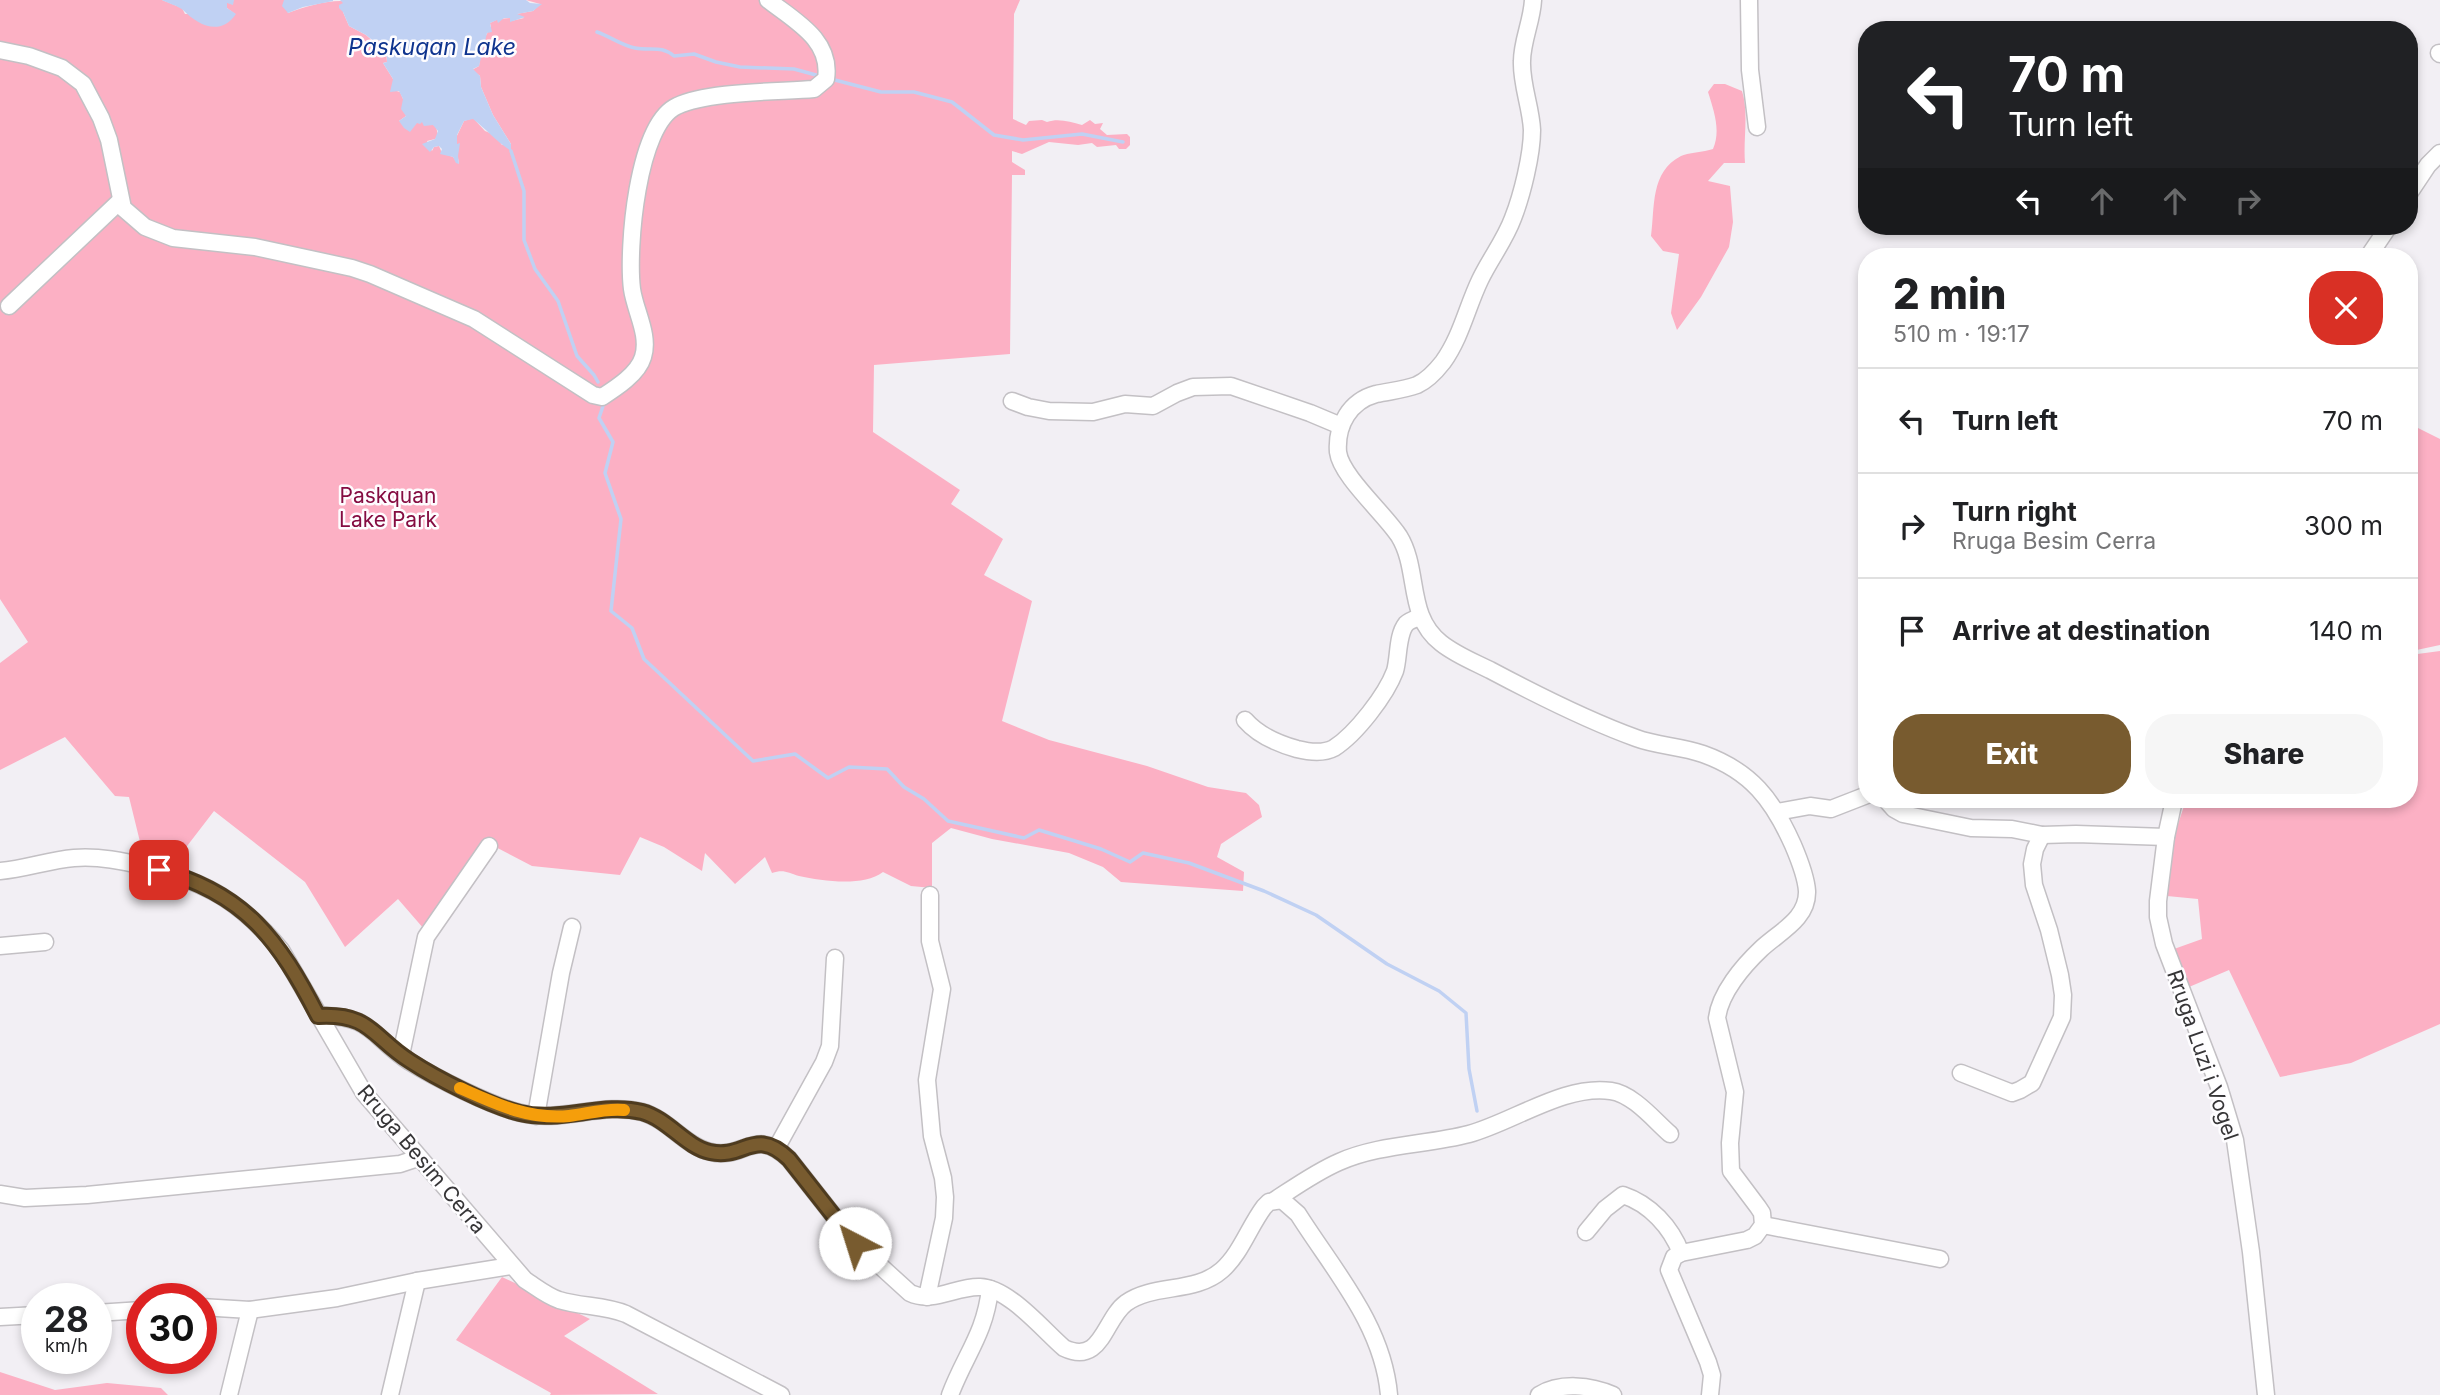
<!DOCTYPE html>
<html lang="en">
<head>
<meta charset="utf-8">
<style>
  :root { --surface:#fff; --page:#f6f6f6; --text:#202124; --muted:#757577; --line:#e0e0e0; --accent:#785b2f }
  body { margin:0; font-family:Inter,sans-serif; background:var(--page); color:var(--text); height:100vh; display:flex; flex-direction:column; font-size:26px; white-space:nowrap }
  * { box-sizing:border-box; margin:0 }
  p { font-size:23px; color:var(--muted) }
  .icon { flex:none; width:38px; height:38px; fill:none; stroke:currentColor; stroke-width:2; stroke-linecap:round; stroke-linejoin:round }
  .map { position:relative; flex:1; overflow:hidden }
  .drawer { position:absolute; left:1858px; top:248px; width:560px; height:560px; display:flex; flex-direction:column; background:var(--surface); border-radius:28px; box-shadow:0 4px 10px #0003 }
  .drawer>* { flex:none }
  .hud { position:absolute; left:1858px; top:21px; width:560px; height:214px; border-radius:28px; box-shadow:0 4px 10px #0003; background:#202124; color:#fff; overflow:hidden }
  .speed { position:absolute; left:21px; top:1283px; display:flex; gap:14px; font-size:35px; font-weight:700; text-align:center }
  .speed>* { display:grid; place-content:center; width:91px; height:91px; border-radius:50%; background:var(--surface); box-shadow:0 4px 10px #0003; line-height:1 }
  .speed small { font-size:18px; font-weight:400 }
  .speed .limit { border:10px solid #d22; background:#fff; color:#111 }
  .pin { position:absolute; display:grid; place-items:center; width:60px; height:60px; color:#fff; margin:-30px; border-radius:14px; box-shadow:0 4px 10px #0006 }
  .me { position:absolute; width:77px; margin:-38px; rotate:320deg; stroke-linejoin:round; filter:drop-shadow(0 0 5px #0008) }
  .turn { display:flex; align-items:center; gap:24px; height:147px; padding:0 35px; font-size:32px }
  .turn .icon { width:91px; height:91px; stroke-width:2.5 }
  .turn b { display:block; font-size:49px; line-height:60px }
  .lanes { display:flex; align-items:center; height:66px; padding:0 35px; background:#0003; justify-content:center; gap:35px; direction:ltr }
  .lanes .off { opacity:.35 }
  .round { display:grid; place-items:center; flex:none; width:74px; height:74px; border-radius:28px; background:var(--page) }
  .head { display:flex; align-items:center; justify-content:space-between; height:119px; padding:0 35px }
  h1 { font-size:42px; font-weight:800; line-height:52px }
  .primary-button { display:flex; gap:14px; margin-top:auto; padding:14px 35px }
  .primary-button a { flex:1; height:80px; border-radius:28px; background:var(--accent); color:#fff; font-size:28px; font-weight:800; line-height:80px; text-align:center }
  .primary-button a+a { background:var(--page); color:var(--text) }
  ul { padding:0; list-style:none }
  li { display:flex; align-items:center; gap:21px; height:105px; padding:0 35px; border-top:2px solid var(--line) }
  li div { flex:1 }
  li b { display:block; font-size:26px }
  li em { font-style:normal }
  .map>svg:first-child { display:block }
  .green { fill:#fcb0c4 }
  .water { fill:#c0d1f3 }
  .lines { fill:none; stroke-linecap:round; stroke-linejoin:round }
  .stream { stroke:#c0d1f3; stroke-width:3.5 }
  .minor-casing { stroke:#c3c0c4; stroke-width:19 }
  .minor { stroke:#fff; stroke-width:16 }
  .route-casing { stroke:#4e3b1f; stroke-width:18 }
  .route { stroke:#785b2f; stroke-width:12 }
  .slow { stroke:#f59e0b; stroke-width:12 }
  .labels { text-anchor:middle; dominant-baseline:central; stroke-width:5; stroke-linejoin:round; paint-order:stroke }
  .park-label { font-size:21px; fill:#850d42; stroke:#fefdff }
  .street-label { font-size:21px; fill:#363537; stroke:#fefdff }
  .water-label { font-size:23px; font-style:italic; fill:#0f348e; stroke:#fefdff }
</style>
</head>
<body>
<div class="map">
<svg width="2440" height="1395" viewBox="0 0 2440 1395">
  <rect width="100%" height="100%" fill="#f2eff4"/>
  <g class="green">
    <path d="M0,0h162l20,8 3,6h50l-8,-6v-5l7,-3h50l4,13c17,-7 41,-13 55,-12v11l6,14 17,9 9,8 3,-3 5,3 -2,4 5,3 1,12 -4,1 10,16v11l7,2 3,7 3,17 -7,5h23l14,5 2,10 -3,3 -8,2 5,10 2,-4 5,-1 3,7 11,4 6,7 -4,-24 9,-19 9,-3 12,13 10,4 7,10 9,-1 -18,-29 -12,-28 -1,-11 -8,-6 7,-4 2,-17 4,-3v-9l6,-10 -1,-4 8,-4 12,-1 1,3 13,-3 -8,-4 17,-3 7,-7 -14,-4h494l-6,14 -1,105 13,6 3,-4 13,-1 5,2c12,-4 23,0 35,3l8,-5 5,4 8,-1 -3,6 7,6 20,-1 3,3v8l-4,4h-7l-3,-4 -19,2 -5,-4 -14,2 -29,-3 -27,12 -10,-3v11l13,8v5h-13l-2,179 -136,11 -1,67 87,58 -9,14 52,35 -19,36 48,26 -30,120 47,19 98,26 61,21 38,6 13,12 3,12 -41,27 -4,13 27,15 -1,19 -122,-9 -18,-15 -34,-14 -77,-14 -41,-11 -19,15v45l-21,-2 -28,-14c-20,15 -60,9 -84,4 -11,-3 -15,-7 -27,-3l-7,-16 -30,27 -30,-31 -3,18 -38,-24 -24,-10 -20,38 -88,-9 -44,-23 -64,86 -26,-30 -53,48 -40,-65 -91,-71 -40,52 -31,-9 -14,-57 -14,-1 -50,-59 -65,33v-107l28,-21 -28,-43z"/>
    <path d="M1714,84h11l17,7c7,22 1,48 3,72h-21l-16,18 22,5 3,36 -4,25 -28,50 -24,33 -6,-17 8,-59 -16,-3 -12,-15c4,-29 -1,-64 30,-80 6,-3 23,-4 32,-7 8,-18 1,-38 -5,-57z"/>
    <path d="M2410,424l30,15v206l-28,6h-2z"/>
    <path d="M2440,651v373l-89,39 -71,14 -51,-107 -40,17 -15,-38 28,-10 -4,-40 -31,-3 6,-57 13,-39h224v-145z"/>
    <path d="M502,1277l88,42 -26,17 94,58 -108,1 1,-2 -95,-53z"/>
    <path d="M0,1372l55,18 52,-7 54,5 7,7h-168z"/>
  </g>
  <g class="water">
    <path d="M162,0h72l-1,5 -6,-2v5l9,6c-16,23 -38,11 -53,-4 -5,-4 -15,-7 -21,-10z"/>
    <path d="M284,0h49v1l-30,6 -15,6 -6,-7z"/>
    <path d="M340,0h186l4,3 12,1 -9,7 -16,3 8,3 -15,5v-4h-6l-6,5 -1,-3 -7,3 2,9 -5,1 -8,33 -6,3 7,7 1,11 12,28 18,29v7c-15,-10 -25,-22 -38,-32l-9,2 -7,14v9l3,-1 -2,13 1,8 -3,-1 -3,-6 -13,-3 2,-5 -3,-3 -5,1 -4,5 -8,-8 13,-5 3,-8 -5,-6 -9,1 -2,-4 -2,2 -3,-1 -7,9 -6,-4 -5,-7 7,-5 -5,-7 2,-10 -4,-8 -9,1 3,-13 -10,-16 4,-1v-5l-3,-3 2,-4 -6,-3 -1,-4 3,-1 -4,-2 -2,3 -10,-8 -17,-9 -6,-14 -4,-4v-3l4,-2z"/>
  </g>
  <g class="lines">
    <g class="stream">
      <path d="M597,32c12,4 26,14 38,16 16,3 26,-3 39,8l20,-2 22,8 24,5 54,2 22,6"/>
      <path d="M831,79l50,13h33l38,10 42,33 29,5 59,-6 41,8"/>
      <path d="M511,151l13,40v49l11,29 23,32 19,55 17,19 4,7"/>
      <path d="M604,403l-5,15 14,24 -8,31 16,46 -10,92 21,17 12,31 109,102 42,-7 33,24 21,-11 38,2 17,18 20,12 24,22 76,17 15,-8 62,19 29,13 13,-9 46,10 75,28 52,24 71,49 52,27 27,22 3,56 8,42"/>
    </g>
    <g class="minor-casing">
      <g id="minor">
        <path d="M1533,0c-1,21 -11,41 -11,61 -1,23 9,46 10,69 0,25 -10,65 -19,88 -8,22 -23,41 -33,62 -13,27 -19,57 -37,82 -7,9 -15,18 -26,23 -13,5 -27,6 -41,9 -26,7 -40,31 -38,58 3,24 46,61 61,84 21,34 7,80 42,107 15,12 33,19 49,27 47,25 96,50 146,68 21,8 45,8 67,16 48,17 70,46 90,91 6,14 13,31 14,46 1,28 -28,41 -46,58 -18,17 -41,44 -44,69l18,74 -5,51 1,28 27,36 4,6 1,12 -8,11 -8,4 -66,13 -7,4 -5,13 39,92 4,13 -2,20"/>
        <path d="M1749,0l1,70 7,57"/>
        <path d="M0,50l29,6 33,12 21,16 18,34 8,22 14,68 22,19 28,11 82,9 97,21 18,6 104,45 119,76 9,2c14,-9 36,-23 41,-40 7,-22 -8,-46 -11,-68 -5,-40 5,-165 45,-183 31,-15 101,-14 137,-17l12,-10c6,-39 -31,-58 -58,-79"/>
        <path d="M2439,53l1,1"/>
        <path d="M2410,192l18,-27 12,-12"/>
        <path d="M2368,257l21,-31"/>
        <path d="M9,306l111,-105"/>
        <path d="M1012,401l16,6 21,4 44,1 32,-8 28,2 24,-13 16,-6 38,-1 79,27 31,13"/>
        <path d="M1245,720c13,15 34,24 52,29 12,3 26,5 37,-1 22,-14 52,-53 61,-77 4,-13 2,-36 11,-47 4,-4 9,-5 15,-7"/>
        <path d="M1886,800l8,9 9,5 68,14 41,1 30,6 34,-1 90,3"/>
        <path d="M2174,800l-8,37 -8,64v16l6,27 55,143 16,53 16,112 15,143"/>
        <path d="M1777,812l33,-6 21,3 36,-14"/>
        <path d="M0,871c25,-2 49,-11 74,-13 25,-2 49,3 74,9 60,16 93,35 133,83l83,143 161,187c11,7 22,16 34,20 23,7 45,5 67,14l155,81"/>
        <path d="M0,946l45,-4"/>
        <path d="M319,1016c52,-2 53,21 91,46 26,16 81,44 111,51 40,10 81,-11 121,-1 26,7 44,35 69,40 33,8 44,-26 78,7l66,84 55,50c23,11 46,-7 70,-6 29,1 63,43 84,61 38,18 40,-29 62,-45 28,-20 69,-9 96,-33 19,-17 27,-43 42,-63l5,-5 13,-2 16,14c36,57 85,111 91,181"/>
        <path d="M401,1055l25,-118 63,-91"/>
        <path d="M1961,1073l51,20 8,-3 12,-7 30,-66 1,-22 -3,-20 -11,-45 -15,-45 -2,-21 3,-15 7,-14"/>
        <path d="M536,1116l25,-143 11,-46"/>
        <path d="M777,1147l47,-85 6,-16 5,-88"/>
        <path d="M0,1194l25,4 62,-3 313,-31 18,-6"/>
        <path d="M1275,1200c20,-13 41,-28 64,-38 40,-18 88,-17 130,-28 44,-12 96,-50 142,-43 22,3 43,29 59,43"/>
        <path d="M1763,1225l177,34"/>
        <path d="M1586,1232l19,-23 18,-14c27,9 48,32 58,58"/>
        <path d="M927,1297l17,-79 1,-21 -2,-19 -11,-42 -5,-56 15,-91 -12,-48v-46"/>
        <path d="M201,1307l49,3 87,-12 80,-17 94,-15"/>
        <path d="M96,1313l46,-3"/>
        <path d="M0,1317l37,-2"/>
        <path d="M229,1395l21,-85"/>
        <path d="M390,1395l27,-114"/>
        <path d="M950,1395c15,-40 35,-61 40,-106"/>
        <path d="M1539,1395c21,-13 52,-10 74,0"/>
      </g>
    </g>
    <use href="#minor" class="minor"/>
  </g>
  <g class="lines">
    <g class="route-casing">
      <path id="route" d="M159,870c86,23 120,70 159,146 53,-3 54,21 92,45 26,17 80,45 110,52 41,10 82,-11 122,-1 26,7 44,35 68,40 34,8 45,-26 79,7l66,84"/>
    </g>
    <use href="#route" class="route"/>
    <path class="slow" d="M460,1088c36,16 69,32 109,28 18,-2 36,-8 55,-6"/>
  </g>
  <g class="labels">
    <g class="park-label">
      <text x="388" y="495">Paskquan<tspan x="388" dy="24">Lake Park</tspan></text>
    </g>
    <g class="street-label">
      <text transform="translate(2203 1055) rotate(71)">Rruga Luzi i Vogel</text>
      <text transform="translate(422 1159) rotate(50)">Rruga Besim Cerra</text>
    </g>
    <g class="water-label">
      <text x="432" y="47">Paskuqan Lake</text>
    </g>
  </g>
</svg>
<div class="speed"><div>28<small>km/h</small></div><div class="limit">30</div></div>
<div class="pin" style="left:159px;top:870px;background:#d93025"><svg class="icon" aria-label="arrive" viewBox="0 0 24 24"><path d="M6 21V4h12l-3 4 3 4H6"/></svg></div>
<svg class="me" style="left:855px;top:1243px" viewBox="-20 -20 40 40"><circle r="19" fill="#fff"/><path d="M0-13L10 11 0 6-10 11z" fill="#785b2f"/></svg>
<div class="hud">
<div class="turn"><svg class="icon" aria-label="left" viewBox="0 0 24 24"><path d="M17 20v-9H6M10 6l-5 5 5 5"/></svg><div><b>70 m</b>Turn left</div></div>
<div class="lanes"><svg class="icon" aria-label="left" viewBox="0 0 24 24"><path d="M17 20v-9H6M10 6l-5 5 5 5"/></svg><svg class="icon off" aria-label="ahead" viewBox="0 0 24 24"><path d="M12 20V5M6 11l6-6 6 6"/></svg><svg class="icon off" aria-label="ahead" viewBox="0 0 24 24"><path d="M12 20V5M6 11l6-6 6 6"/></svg><svg class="icon off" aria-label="right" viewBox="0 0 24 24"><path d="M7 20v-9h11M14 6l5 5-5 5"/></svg></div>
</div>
<section class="drawer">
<div class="head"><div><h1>2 min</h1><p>510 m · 19:17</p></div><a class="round" style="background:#d93025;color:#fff"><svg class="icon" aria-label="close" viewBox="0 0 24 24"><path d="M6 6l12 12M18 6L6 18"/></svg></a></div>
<ul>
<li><svg class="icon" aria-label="left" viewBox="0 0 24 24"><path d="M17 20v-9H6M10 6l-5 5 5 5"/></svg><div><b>Turn left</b></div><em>70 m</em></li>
<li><svg class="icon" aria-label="right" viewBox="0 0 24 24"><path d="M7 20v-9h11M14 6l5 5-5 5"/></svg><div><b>Turn right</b><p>Rruga Besim Cerra</p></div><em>300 m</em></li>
<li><svg class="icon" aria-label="arrive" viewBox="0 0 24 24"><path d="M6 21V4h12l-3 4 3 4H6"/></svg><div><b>Arrive at destination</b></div><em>140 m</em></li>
</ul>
<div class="primary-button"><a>Exit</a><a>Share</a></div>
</section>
</div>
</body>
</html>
